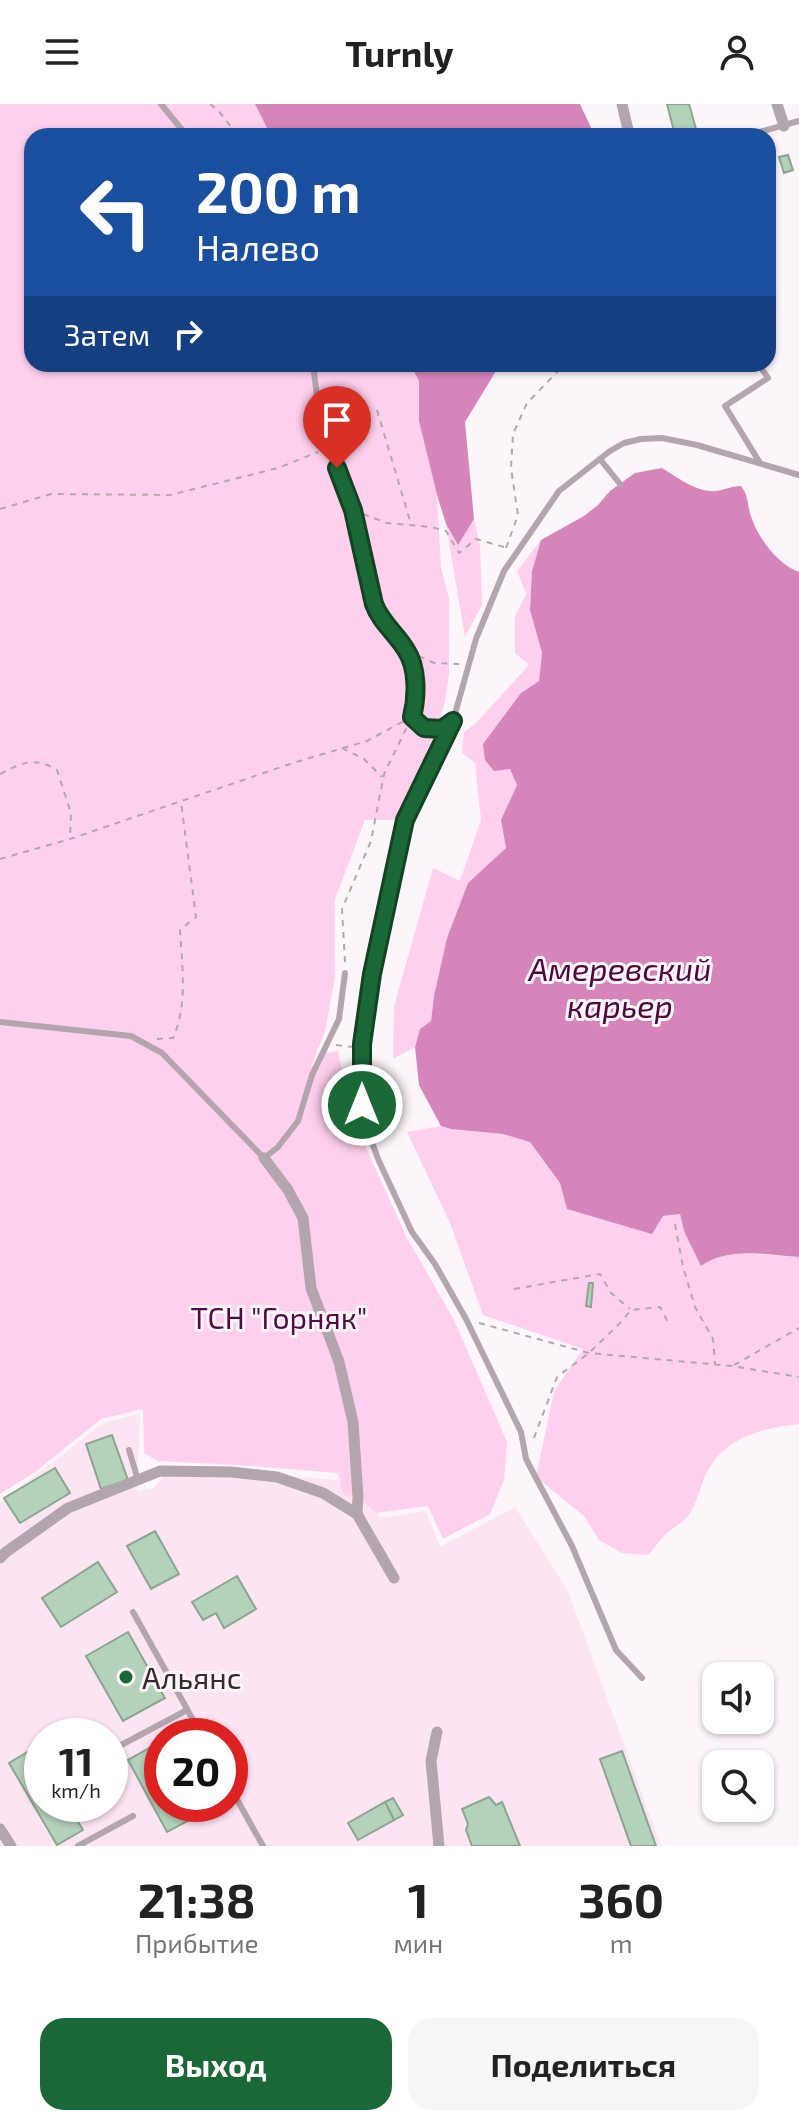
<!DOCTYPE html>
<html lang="ru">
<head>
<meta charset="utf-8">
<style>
  :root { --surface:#fff; --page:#f6f6f6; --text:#222; --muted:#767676; --accent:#1b6837 }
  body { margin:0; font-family:"Exo 2",sans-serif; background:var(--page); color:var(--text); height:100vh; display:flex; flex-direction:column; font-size:30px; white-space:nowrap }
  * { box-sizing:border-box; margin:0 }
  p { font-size:26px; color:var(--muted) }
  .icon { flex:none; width:44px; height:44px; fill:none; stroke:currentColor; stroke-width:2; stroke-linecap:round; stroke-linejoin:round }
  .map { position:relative; height:1742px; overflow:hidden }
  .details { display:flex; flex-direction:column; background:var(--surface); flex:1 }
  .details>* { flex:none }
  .hud { position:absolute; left:24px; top:24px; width:752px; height:244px; border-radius:24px; box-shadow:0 2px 6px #0004; background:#1a4fa0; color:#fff; overflow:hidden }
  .fabs { position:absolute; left:702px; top:1558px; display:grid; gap:16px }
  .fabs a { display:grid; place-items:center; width:72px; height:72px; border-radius:16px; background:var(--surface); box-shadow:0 2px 6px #0004; font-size:40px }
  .speed { position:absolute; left:24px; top:1614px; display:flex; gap:16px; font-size:40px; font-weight:700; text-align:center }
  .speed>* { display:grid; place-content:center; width:104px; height:104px; border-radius:50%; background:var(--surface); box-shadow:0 2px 6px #0004; line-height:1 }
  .speed small { font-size:20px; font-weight:400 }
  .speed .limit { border:12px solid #d22; background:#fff; color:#111 }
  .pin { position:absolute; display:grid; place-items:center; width:68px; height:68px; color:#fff; margin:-82px -34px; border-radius:50% 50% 50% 0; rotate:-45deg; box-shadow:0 0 8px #0007 }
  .pin .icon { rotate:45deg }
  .me { position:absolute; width:88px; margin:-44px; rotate:0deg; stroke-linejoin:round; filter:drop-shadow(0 0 6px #0008) }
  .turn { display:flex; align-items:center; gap:28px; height:168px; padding:0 40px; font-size:36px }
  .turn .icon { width:104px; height:104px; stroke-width:2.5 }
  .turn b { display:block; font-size:56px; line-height:68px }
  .then { display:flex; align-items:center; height:76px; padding:0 40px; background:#0003; gap:16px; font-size:30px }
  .eta { display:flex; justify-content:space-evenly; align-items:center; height:136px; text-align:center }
  .eta b { font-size:48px; font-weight:700; line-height:56px }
  .button { display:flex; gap:16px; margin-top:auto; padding:16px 40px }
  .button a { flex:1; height:92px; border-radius:24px; background:var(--accent); color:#fff; font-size:32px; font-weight:700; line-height:92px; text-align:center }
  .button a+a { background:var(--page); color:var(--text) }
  header { display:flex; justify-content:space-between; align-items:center; height:104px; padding:0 40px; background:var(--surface); font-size:36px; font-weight:700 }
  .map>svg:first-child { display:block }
  .built { fill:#fde4f3; fill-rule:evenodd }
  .green { fill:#ffd0ed }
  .water { fill:#d685bb }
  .building { fill:#b4d1ba; stroke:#8aa690; stroke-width:2 }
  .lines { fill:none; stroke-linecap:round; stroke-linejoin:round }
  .path { stroke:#b1a8ad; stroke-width:2; stroke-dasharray:6 6; stroke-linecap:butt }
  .service { stroke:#b3a5ae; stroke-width:6 }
  .minor { stroke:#b3a5ae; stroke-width:11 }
  .route-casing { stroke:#124424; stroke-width:20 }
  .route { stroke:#1b6837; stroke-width:14 }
  .poi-dot { fill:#1b6837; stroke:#fcf5f9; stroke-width:3 }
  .labels { text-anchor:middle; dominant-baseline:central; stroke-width:6; stroke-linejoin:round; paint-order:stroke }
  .park-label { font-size:30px; fill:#540b42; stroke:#fcf5f9 }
  .poi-label { font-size:30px; fill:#352930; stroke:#fcf5f9; text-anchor:start }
  .water-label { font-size:32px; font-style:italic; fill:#4f053e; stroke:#fcf5f9 }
</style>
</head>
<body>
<header><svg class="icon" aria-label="menu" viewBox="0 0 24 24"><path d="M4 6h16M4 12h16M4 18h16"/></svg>Turnly<svg class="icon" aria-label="person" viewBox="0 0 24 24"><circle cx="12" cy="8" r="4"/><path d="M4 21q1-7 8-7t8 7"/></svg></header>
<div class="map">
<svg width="799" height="1742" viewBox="0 0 799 1742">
  <rect width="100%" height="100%" fill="#fcf5f9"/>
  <path class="built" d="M140,1309l-3,78 16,-2 19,-23 189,16 19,36 46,-7 14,36 75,-40 53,84 93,255h-661v-343l103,-80zM42,1632h68v68h-68zM162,1632h68v68h-68z"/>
  <g class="green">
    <path d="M0,0h255l16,32h-239v228h378l9,17v40l18,74 4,73 8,30v75l-4,30 -40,117h-40l-30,79v78l-10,54 -14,36 14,-14 13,-2 11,59 57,126 49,86 52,120 -3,38 -14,34 -47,25 -15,-33 -52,7 -18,-16 -15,-2 -5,-22 -101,-8 -79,-4 -14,-8 -1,-44 -42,10 -63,51 -38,24z"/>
    <path d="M474,415l6,27 2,59 -17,32 -19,-113 12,21z"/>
    <path d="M541,436l-9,31 -2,39 12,43 -3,28 -18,12 -11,75 7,17 -16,35 5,28 -38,35 -21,55 -13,58 -3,25 -11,8 -5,18 -22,12 1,-53 39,-138 27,13 21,-61 -6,-57 -13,-10 2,-21 12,-9 53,-58 -14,-12v-36l11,-23 -9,-23z"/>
    <path d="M441,1022l10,3 52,5 28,8 29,41 7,26 96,7 17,-2 4,17 27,28 26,-6 62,4v167c-35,4 -72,12 -91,46 -8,15 -10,32 -20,46 -6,8 -17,12 -24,20 -6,6 -10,13 -16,19l-26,-2 -23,-13 -15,-24 -48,-39 18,-86 29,-42 -100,-34 -33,-92 -43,-91z"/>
  </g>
  <g class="water">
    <path d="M255,0h325l15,32h-324z"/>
    <path d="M410,260h93l-7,7 -31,51 9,97 -16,26 -12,-21 -9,-29 -18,-74v-40z"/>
    <path d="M662,364c15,9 35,25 54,23 8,-1 16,-5 25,-5 6,8 6,13 8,23 5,24 27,55 50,63v685c-32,-2 -70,-11 -98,9l-17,-35 -4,-17 -17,2 -11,18 -85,-25 -7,-26 -30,-41 -27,-8 -52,-5 -10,-3 -22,-41 -4,-38 5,-18 11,-8 3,-25 13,-58 21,-55 38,-35 -5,-28 16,-35 -7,-16 -16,2 -9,-11 -2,-16 38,-51 18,-12 3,-28 -12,-43 2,-39 9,-31 43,-24 14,-11 12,-14 25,-18z"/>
  </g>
  <g class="building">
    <path d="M667,0h22l7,25 -21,6z"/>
    <path d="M788,51l5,15 -9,3 -5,-16z"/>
    <path d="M589,1179h4l-2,24 -5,-1z"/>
    <path d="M112,1331l16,45 -27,9 -15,-45z"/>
    <path d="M55,1364l15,25 -50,30 -16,-25z"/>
    <path d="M155,1427l24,43 -28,15 -24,-43z"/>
    <path d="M98,1458l19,30 -56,35 -19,-29z"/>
    <path d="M237,1472l19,33 -32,19 -8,-15 -13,7 -11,-18z"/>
    <path d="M128,1528l37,66 -42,23 -37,-65z"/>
    <path d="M162,1637v63h48l2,4 -45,24 -39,-72z"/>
    <path d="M34,1644l8,13v43h25l16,26 -26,15 -48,-82z"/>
    <path d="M622,1647l34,95h-25l-31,-87z"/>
    <path d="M489,1693l7,8 6,-3 18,44h-48l-6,-16 2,-6 -6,-15z"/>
    <path d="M393,1694l10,17 -9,5 -9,-18z"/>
    <path d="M385,1698l9,18 -36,20 -10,-17z"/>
  </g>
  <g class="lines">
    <g class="path">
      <path d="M210,0l8,6 20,26"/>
      <path d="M377,306l34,114"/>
      <path d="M0,405l51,-15 119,1 108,-27 40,-16"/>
      <path d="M363,410l24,9 44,4 15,4 13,22 17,-14 28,8"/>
      <path d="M506,444l12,-33 -7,-47 2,-34 14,-31 38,-39"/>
      <path d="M419,552l15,7 25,1"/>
      <path d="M342,644l22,11 18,18"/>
      <path d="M0,670c22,-11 34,-18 57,-4l14,43 -1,24"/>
      <path d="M0,755l70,-20 226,-77 71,-21 37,-20"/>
      <path d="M345,858l-3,-53 29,-68 13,-67 24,-49"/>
      <path d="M157,935l16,-1c15,-33 9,-73 7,-108l16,-13 -15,-115"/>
      <path d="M336,941l17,2"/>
      <path d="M675,1120l8,43 12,40 18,32 2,25"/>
      <path d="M514,1185l86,-15 11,19 19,16"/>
      <path d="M479,1219l110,30 143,13 67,11"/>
      <path d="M734,1261l65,-37"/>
      <path d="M534,1334l23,-61 32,-24 32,-31 10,-12 29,-3 9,17"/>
    </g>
    <g class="service">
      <path d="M161,0l26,32"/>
      <path d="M745,32l54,-15"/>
      <path d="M313,260l5,41 11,42 24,63 21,94c7,19 22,29 32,46 12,18 11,46 6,67l12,11 18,1 8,-6"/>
      <path d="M759,261l9,13 -43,28 35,57"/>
      <path d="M600,355l20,25"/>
      <path d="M0,918l131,14 31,17 102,105 14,-11 20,-26 14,-46 27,-56 6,-46"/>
      <path d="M129,1346l9,30"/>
      <path d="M133,1508l69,124"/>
      <path d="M642,1574l-26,-28 -44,-104 -46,-87 -5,-27 -55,-113 -31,-55 -23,-32 -34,-73 -10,-28 -6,-26v-61l10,-70 33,-154 48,-99 23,-82 28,-68 55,-80 51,-40 14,-8 17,-4 21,-1 35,7 102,30"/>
      <path d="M110,1647l77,-41"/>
      <path d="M230,1683l33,59"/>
      <path d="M78,1742l55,-30"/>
    </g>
    <g class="minor">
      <path d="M622,0l7,30"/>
      <path d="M777,0l7,22"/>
      <path d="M264,1054l24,32 15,28 8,70 28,74 14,60 5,75 -1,17"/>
      <path d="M0,1454l6,-6 62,-44 92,-37 71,1 46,5 46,16 34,21 37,64"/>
      <path d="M437,1628l-6,29 8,85"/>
      <path d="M0,1725l11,17"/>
    </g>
  </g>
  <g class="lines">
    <g class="route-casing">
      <path id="route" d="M337,364l16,42 21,94c7,19 22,29 32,46 12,18 11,47 6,67l12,11 18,1 11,-8 -48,99 -33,154 -10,70v61"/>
    </g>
    <use href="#route" class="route"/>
  </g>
  <circle class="poi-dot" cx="126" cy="1573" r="8"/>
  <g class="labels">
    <g class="park-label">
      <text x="279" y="1213">ТСН "Горняк"</text>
    </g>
    <g class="poi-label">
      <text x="142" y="1573">Альянс</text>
    </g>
    <g class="water-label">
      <text x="620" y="864">Амеревский<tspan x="620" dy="37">карьер</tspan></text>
    </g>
  </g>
</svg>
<div class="fabs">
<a><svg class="icon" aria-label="sound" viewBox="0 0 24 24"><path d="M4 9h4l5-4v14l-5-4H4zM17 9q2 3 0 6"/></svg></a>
<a><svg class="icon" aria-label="search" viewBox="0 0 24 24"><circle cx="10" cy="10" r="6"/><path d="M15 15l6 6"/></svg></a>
</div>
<div class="speed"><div>11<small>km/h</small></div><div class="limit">20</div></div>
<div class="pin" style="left:337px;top:364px;background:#d93025"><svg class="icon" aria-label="arrive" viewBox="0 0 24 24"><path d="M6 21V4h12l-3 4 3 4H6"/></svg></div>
<svg class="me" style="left:362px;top:1001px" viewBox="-20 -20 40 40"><circle r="17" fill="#1b6837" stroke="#fff" stroke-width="3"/><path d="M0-11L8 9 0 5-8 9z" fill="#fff"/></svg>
<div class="hud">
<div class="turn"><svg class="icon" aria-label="left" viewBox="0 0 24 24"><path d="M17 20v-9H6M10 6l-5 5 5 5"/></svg><div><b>200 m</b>Налево</div></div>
<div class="then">Затем<svg class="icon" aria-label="right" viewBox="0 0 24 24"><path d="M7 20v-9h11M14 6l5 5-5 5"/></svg></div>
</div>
</div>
<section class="details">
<div class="eta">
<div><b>21:38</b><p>Прибытие</p></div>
<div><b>1</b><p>мин</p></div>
<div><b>360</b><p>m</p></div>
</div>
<div class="button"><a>Выход</a><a>Поделиться</a></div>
</section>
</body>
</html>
